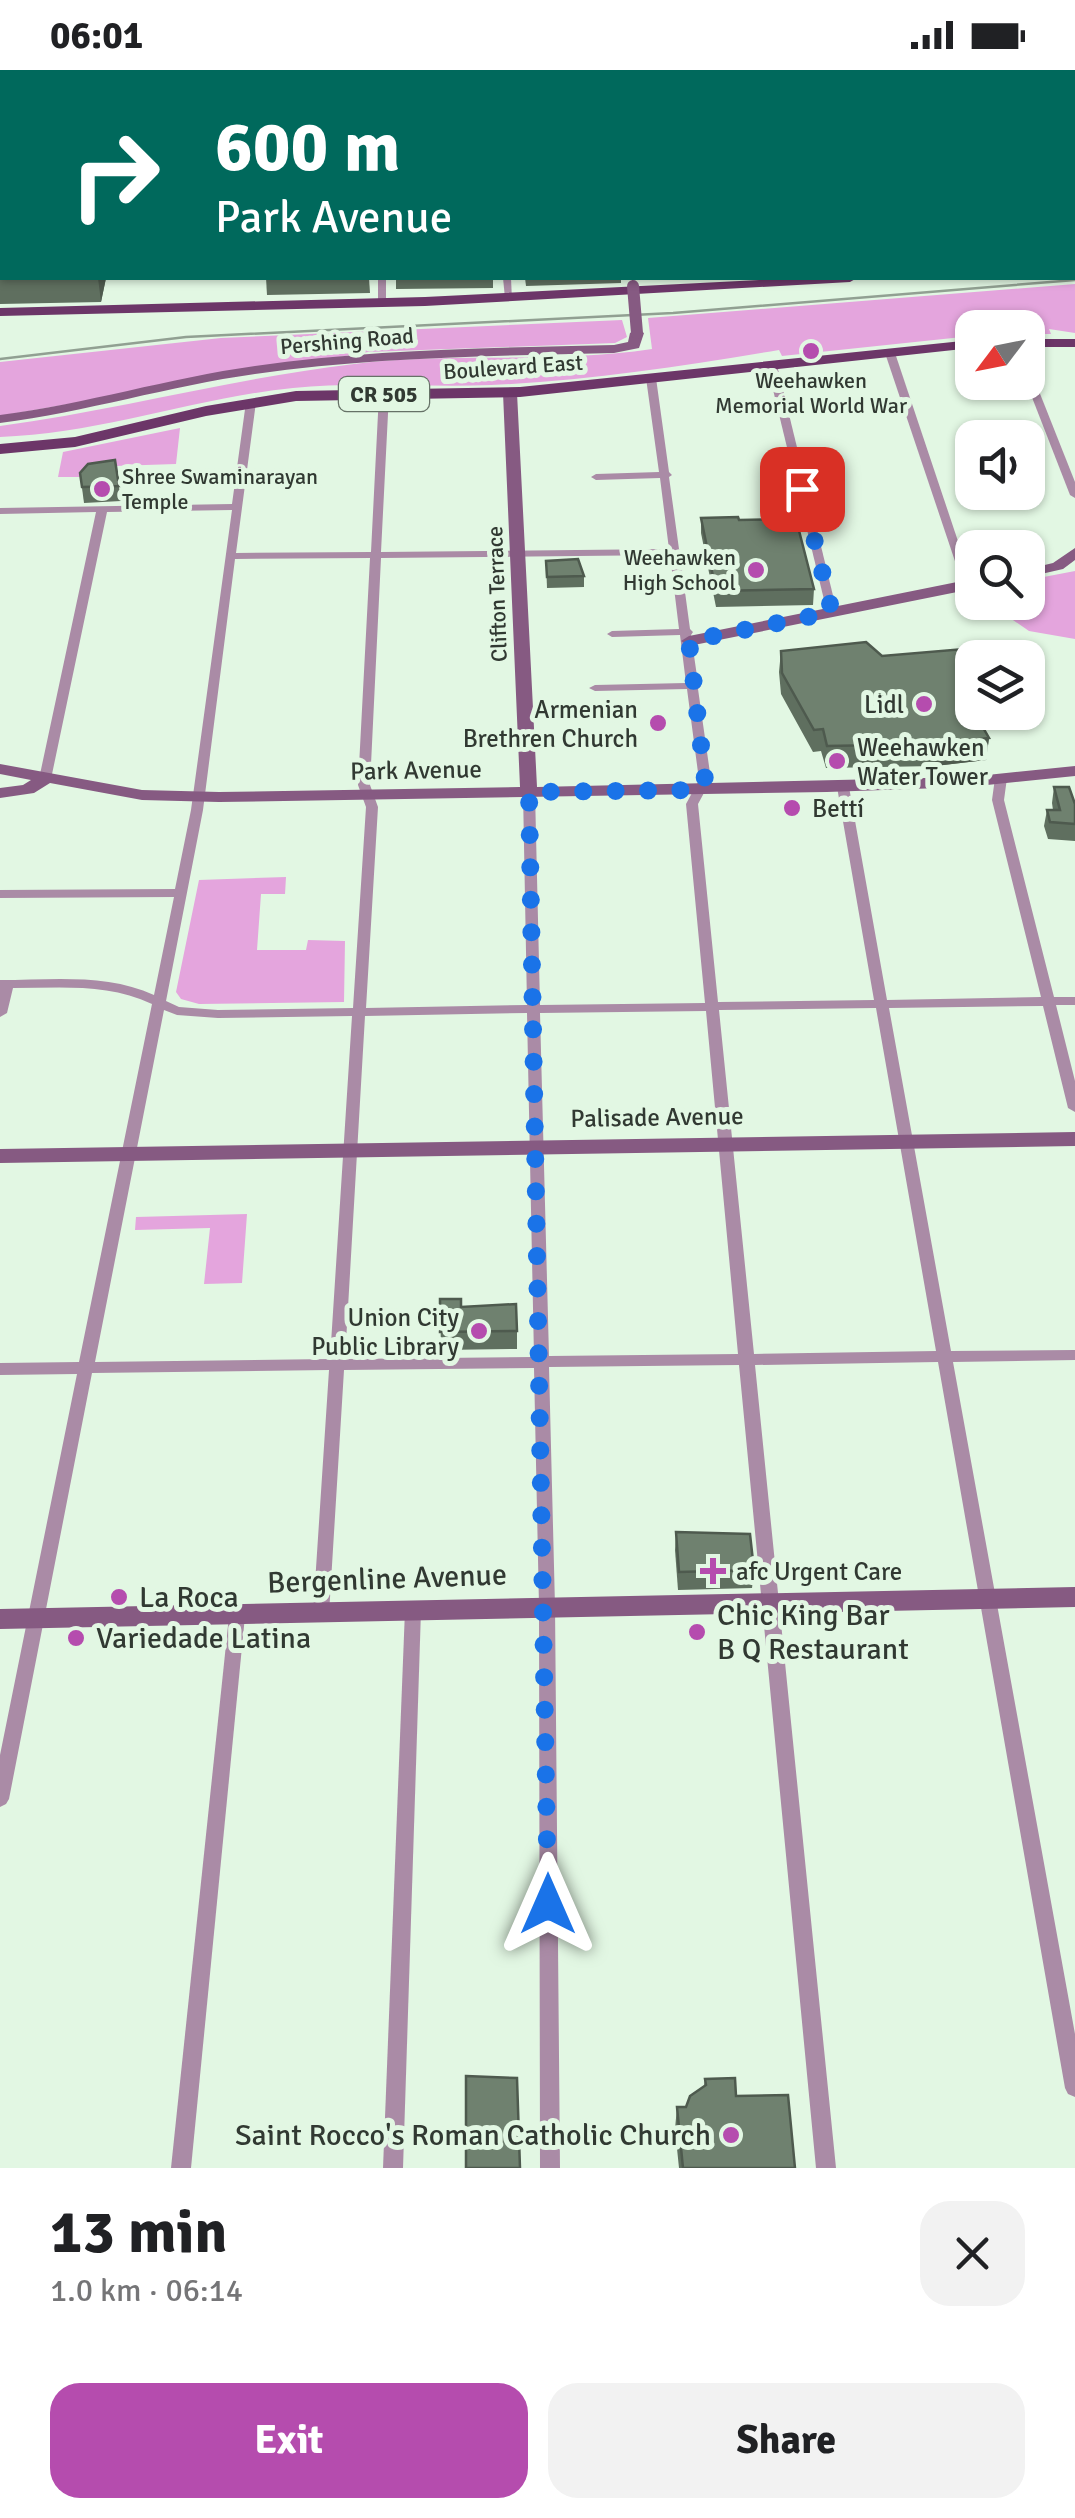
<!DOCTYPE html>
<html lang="en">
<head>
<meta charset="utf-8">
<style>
  :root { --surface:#fff; --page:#f2f2f2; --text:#202124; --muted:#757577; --accent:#b54cae }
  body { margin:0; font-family:Signika,sans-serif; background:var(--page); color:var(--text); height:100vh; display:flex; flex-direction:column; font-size:38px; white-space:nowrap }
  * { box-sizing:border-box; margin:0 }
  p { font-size:32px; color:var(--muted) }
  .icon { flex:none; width:55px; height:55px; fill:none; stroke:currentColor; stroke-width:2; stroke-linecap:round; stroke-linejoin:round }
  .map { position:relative; height:2098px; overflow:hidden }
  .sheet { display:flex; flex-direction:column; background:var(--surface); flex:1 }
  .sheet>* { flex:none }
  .top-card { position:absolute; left:0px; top:0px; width:1075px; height:210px; box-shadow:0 2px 8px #0004; background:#00695c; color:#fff; overflow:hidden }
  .needle { width:65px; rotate:238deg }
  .buttons { position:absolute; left:955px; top:240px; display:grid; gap:20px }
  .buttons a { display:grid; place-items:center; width:90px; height:90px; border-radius:20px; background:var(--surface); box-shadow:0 2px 8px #0004; font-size:50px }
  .pin { position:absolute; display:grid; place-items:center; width:85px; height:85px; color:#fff; margin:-42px; border-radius:20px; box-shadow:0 5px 15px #0006 }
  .me { position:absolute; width:110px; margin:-55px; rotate:0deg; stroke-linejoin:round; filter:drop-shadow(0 0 8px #0008) }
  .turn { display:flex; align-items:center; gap:35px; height:210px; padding:0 50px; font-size:45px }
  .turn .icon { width:130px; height:130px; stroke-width:2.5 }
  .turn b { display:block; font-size:70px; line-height:85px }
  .round { display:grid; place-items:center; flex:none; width:105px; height:105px; border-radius:30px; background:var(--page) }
  .headline { display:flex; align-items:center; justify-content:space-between; height:170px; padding:0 50px }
  h1 { font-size:60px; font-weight:700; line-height:75px }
  .action { display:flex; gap:20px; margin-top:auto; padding:20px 50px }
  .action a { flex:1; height:115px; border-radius:30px; background:var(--accent); color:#fff; font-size:40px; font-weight:700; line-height:115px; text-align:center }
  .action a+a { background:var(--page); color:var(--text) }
  .status { display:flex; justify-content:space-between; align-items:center; height:70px; padding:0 50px; background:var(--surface); direction:ltr }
  .status svg { height:28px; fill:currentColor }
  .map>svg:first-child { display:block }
  .green { fill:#e4a5dd }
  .water { fill:#70b875; stroke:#5d9261; stroke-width:2.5 }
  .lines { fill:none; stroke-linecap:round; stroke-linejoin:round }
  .ferry { stroke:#03390d; stroke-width:2.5; stroke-dasharray:8 6; stroke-linecap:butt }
  .street { fill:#aa8ba6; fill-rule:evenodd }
  .secondary { fill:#865a82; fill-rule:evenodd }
  .primary { fill:#6c3668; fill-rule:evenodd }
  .tram { stroke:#91a092; stroke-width:2.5 }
  .secondary-bridge { stroke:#865a82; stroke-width:12 }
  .wall { fill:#5f6f5f }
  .shaded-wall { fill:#4e5a4e }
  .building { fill:#6f816f; stroke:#4e5a4e; stroke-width:2.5 }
  .route { stroke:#1a73e8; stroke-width:18; stroke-dasharray:0 32.4 }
  .poi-dot { fill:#b54cae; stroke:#e2f7e3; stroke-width:4 }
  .labels { text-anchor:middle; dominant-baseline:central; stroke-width:10; stroke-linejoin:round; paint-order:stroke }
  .far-street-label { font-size:22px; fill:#313932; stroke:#e2f7e3 }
  .far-poi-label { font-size:22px; fill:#313932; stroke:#e2f7e3 }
  .shield { fill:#e2f7e3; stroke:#667267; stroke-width:2.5 }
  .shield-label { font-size:22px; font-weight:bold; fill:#313932 }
  .poi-label { font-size:25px; fill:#313932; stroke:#e2f7e3; text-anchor:end }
  .street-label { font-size:25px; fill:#313932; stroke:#e2f7e3 }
  .near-street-label { font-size:30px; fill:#313932; stroke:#e2f7e3 }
  .near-poi-label { font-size:30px; fill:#313932; stroke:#e2f7e3; text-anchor:start }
</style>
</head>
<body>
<div class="status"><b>06:01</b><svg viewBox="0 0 49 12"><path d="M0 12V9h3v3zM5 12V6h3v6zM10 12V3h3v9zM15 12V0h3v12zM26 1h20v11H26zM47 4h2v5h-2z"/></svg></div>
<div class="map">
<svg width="1075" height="2098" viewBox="0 0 1075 2098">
  <rect width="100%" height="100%" fill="#e2f7e3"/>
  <g class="green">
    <path d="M1075,214v49l-26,-4 2,5h-23v-6h-56v8l-190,20 -3,-6c-95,16 -192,31 -288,35 -66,3 -133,-4 -198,3 -99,10 -193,46 -293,49v-11c119,-16 235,-48 354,-62 99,-12 200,0 298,-15l-4,-31z"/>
    <path d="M622,250l5,17 -12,6 -247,9 -368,64v-54l221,-24z"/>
    <path d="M180,358l-4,36 -91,3 -3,10h-24l5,-25z"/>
    <path d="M1075,501v68l-46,-8 -41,-28 40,-1v-22z"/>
    <path d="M286,807l-1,17h-24l-4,56h49l2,-10 37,1 -1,61 -145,2 -18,-5 -5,-7 23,-112z"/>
    <path d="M247,1144l-5,69 -38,1 6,-56 -75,2 1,-13z"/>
  </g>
  <path class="water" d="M0,0h1075v152l-3,-150h-1070l-2,160z"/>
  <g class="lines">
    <path class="ferry" d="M139,2l14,-2"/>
    <g class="street">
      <rect x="1072" y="178" width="3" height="6"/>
      <path d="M378,208h8v26l-4,3 -4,-3z"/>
      <path d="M503,208h8l1,22 -7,-2z"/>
      <path d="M890,280l5,3 77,230v4l-4,1 -5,-3 -78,-232z"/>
      <path d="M769,293l8,2 60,247 -1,2h-8l-1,-2 -60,-247z"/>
      <path d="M1028,303l5,3 42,106v16l-5,-3 -44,-113z"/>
      <path d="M651,305l5,3 13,94 3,3 -3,2 10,72 4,3 -3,3 10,74 3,3 -2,3 7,48 3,3 -3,3 13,91 -13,24 20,198 156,-2 -37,-213 6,-4 6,4 38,213 154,-3 -49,-197 3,-22 6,-4 6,4 -3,22 50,197h21v8h-19l19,76v31l-7,-4 -25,-102 -154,2 62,343 124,-1v10l-122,2 122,672v63l-7,-3 -3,-6 -127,-726 -183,3 81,803h-20l-77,-803 -190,2 6,239 5,562h-20l-1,-562 -5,-238 -190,2 -15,244 -2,5 -6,2 -6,-2 -2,-5 16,-244 -237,3 -83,426 -3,5 -6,3v-52l77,-381 -77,1v-12l79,-1 73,-358c-44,-21 -91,-16 -139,-16l-6,25 -7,4v-37c50,0 107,-7 154,15l20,-98 -174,1v-8l175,-1 16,-79 41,-300 -125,2 -56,267 -6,4 -6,-4 57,-267 -96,2v-6l232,-4 14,-102 5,-3 5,3 -20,151 135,-1 8,-158 5,-3 5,3 -8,158 288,-3 -9,-71 -64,2 -5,-3 5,-3 63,-2 -13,-94zM670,485l9,74 -67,2 -5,3 5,3 68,-2 6,48 -91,2 -6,3 6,3 92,-2 12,91 -13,24 19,199 -165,2 -5,-213 -6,-4 -6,4 4,213 -161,3 12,-201 -8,-22 11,-227zM370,488l-12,227 8,22 -13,201 -135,2 -39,-3 -13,-6 37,-191 32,-251zM876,938l60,343 -182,3 -35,-344zM164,940l13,5 41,3 134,-2 -22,343 -235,3zM706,941l32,343 -189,2 -9,-343zM527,943l7,344 -189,2 20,-343z"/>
      <path d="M413,1533l6,2 2,5 -18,558h-20l22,-558 2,-5z"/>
      <path d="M237,1539l6,2 2,5 -54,552h-20l58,-552 2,-5z"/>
    </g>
    <g class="secondary">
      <path d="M637,259l7,4 -5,15 -25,5c-120,3 -240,4 -359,21 -86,12 -169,38 -255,49v-8c86,-11 169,-37 255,-49 119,-17 239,-18 359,-21l14,-3 2,-9z"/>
      <path d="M510,319l7,4 20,394 431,-10 107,-11v10l-107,11 -141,5 -608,10 -77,-2 -92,-17 -16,10 -34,5v-10l23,-3 8,-5 -31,-6v-10l142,26 77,2 301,-5 -17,-394z"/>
      <path d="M1075,478v12l-12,9 -35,8v-8l25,-6z"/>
      <path d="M972,509v10l-283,57 -8,-5 8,-5z"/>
      <path d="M1075,1062v14l-1075,17v-14z"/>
      <path d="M1075,1517v20l-1075,22v-20z"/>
    </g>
    <g class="primary">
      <rect x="1072" y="188" width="3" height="8"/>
      <path d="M797,208h60l-7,4 -425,24 -425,10v-8l425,-11z"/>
      <rect x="1028" y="269" width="47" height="8"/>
      <path d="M972,270v8l-452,49 -224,4 -90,15 -131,31 -75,7v-10l75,-7 131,-31 90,-15 224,-4z"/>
    </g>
    <path class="tram" d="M0,289l186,-22 487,-24 402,-33"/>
    <path class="secondary-bridge" d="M633,216l4,47"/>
  </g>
  <g class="wall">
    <path d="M2,135v73h104l-5,24 -101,2v-98z"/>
    <path d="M266,208h103l1,15 -103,2z"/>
    <path d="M396,208h97v10l-97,1z"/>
    <path d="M525,208h96v5l-95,3z"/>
    <path d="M115,390l6,41 -37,2 -4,-30z"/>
    <path d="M701,448l38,2 75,69 -1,16 -97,2 -15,-74z"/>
    <path d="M546,491l38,15v11l-37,1z"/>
    <path d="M781,581l101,5 106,65 -8,1 9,16 -3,22 -51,6 -109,2 -5,-17 -8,1 -32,-58 -2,-22z"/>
    <path d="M1054,717l21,17v37l-27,-2 -4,-13 3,-16h6l-1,-7z"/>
    <path d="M440,1229l21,8 56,24v18l-76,1z"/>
    <path d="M676,1462l78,38 -2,18 -74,2 -3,-40z"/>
    <path d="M705,2009l31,17 59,72h-116l-4,-39 2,-22h9l18,-21z"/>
  </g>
  <g class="shaded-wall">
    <path d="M98,208h8l-5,24z"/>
    <path d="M969,633h3v9h24l-8,9 -22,4z"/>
    <path d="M989,668l-3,22 -51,6 2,-22z"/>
  </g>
  <g class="building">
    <path d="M2,135v49h-2v-48z"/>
    <path d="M115,390l4,26 -37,1 -2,-14 8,-9z"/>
    <path d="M738,447l1,3 57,-1 18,70 -98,2 -15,-73z"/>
    <path d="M578,489l6,17 -37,1 -1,-16z"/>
    <path d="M866,572l16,14 94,-8 6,10h-10v45h-3l3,9h2l15,26 -52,6 -110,2 -4,-17 -9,1 -32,-57 -1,-22z"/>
    <path d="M1054,717h15l6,17v20l-25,-2 -3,-12h13z"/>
    <path d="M440,1229h21v8l55,-3 1,27 -77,1z"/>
    <path d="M676,1462l74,2 4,36 -75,2z"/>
    <path d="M466,2006l51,2 3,90h-54z"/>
    <path d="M735,2008l1,18 52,-1 7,73h-112l-6,-61h9l4,-11 16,-11 -1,-6z"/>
  </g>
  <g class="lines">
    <path class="route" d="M548,1834l-19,-1112 169,-2 7,-10 -16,-139 143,-29 -30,-123"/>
  </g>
  <g class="poi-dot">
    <circle cx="811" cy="281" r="10"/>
    <circle cx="102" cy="419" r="10"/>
    <circle cx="756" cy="500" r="10"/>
    <circle cx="924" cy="634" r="10"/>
    <circle cx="658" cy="653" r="10"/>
    <circle cx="837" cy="691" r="10"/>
    <circle cx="792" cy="738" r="10"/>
    <circle cx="479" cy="1261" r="10"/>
    <path d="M708 1486h10v10h10v10h-10v10h-10v-10h-10v-10h10z"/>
    <circle cx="119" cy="1527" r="10"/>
    <circle cx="697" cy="1562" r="10"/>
    <circle cx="76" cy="1568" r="10"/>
    <circle cx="731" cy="2065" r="10"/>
  </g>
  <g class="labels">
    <g class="far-street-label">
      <text transform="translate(347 271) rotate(-5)">Pershing Road</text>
      <text transform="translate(513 297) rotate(-4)">Boulevard East</text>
      <text transform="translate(497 524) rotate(-92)">Clifton Terrace</text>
    </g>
    <g class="far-poi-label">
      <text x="811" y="310">Weehawken<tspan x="811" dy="25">Memorial World War</tspan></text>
      <text x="122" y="406" text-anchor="start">Shree Swaminarayan<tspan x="122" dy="25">Temple</tspan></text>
      <text x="736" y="487" text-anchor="end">Weehawken<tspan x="736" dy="25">High School</tspan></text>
    </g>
    <rect class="shield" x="339" y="307" width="90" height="34" rx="8"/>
    <g class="shield-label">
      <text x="384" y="324">CR 505</text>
    </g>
    <g class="poi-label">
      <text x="904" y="634">Lidl</text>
      <text x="638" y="639">Armenian<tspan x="638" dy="29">Brethren Church</tspan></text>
      <text x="857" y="677" text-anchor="start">Weehawken<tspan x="857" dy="29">Water Tower</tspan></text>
      <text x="812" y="738" text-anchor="start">Bettí</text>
      <text x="459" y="1247">Union City<tspan x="459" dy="29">Public Library</tspan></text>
      <text x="736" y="1501" text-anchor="start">afc Urgent Care</text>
    </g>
    <g class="street-label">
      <text transform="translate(416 700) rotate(-1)">Park Avenue</text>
      <text transform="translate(657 1047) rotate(-1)">Palisade Avenue</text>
    </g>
    <g class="near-street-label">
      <text transform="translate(387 1509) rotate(-2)">Bergenline Avenue</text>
    </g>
    <g class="near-poi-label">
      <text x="139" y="1527">La Roca</text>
      <text x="717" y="1545">Chic King Bar<tspan x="717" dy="34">B Q Restaurant</tspan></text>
      <text x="96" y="1568">Variedade Latina</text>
      <text x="711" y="2065" text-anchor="end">Saint Rocco's Roman Catholic Church</text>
    </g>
  </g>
</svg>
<div class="buttons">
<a><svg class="needle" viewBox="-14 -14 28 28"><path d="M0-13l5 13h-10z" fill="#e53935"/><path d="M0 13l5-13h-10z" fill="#757577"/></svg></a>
<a><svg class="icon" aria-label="sound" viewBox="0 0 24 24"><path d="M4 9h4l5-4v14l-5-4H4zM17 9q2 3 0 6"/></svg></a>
<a><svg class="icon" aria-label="search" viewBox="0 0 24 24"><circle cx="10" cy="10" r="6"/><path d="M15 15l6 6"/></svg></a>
<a><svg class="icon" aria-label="layers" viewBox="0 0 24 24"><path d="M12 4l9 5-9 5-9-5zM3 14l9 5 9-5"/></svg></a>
</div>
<div class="pin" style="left:802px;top:419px;background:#d93025"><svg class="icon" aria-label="arrive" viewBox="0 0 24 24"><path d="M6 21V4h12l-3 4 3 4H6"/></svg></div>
<svg class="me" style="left:548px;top:1834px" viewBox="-20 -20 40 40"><path d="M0-17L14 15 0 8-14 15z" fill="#1a73e8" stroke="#fff" stroke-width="4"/></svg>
<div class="top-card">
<div class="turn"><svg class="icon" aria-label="right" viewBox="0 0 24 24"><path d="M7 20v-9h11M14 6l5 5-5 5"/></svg><div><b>600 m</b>Park Avenue</div></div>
</div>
</div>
<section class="sheet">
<div class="headline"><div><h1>13 min</h1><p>1.0 km · 06:14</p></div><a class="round"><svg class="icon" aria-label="close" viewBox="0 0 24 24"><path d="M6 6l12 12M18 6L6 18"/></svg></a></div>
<div class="action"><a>Exit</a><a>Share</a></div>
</section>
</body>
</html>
